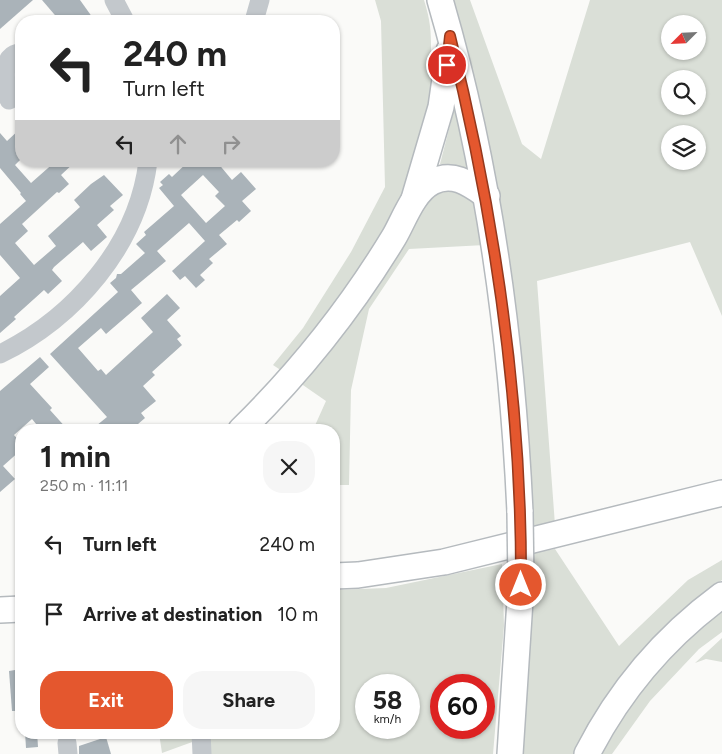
<!DOCTYPE html>
<html lang="en">
<head>
<meta charset="utf-8">
<style>
  :root { --surface:#fff; --page:#f6f6f6; --text:#222; --muted:#767676; --accent:#e4572e }
  body { margin:0; font-family:Figtree,sans-serif; background:var(--page); color:var(--text); height:100vh; display:flex; flex-direction:column; font-size:19px; white-space:nowrap }
  * { box-sizing:border-box; margin:0 }
  p { font-size:16px; color:var(--muted) }
  .icon { flex:none; width:28px; height:28px; fill:none; stroke:currentColor; stroke-width:2; stroke-linecap:round; stroke-linejoin:round }
  .map { position:relative; flex:1; overflow:hidden }
  .details { position:absolute; left:15px; top:424px; width:325px; height:315px; display:flex; flex-direction:column; background:var(--surface); border-radius:20px; box-shadow:0 1px 4px #0004 }
  .details>* { flex:none }
  .guide { position:absolute; left:15px; top:15px; width:325px; height:152px; border-radius:20px; box-shadow:0 1px 4px #0004; background:#fff; color:var(--text); overflow:hidden }
  .needle { width:32px; rotate:246deg }
  .controls { position:absolute; left:661px; top:15px; display:grid; gap:10px }
  .controls a { display:grid; place-items:center; width:45px; height:45px; border-radius:50%; background:var(--surface); box-shadow:0 1px 4px #0004; font-size:25px }
  .speed { position:absolute; left:355px; top:674px; display:flex; gap:10px; font-size:25px; font-weight:700; text-align:center }
  .speed>* { display:grid; place-content:center; width:65px; height:65px; border-radius:50%; background:var(--surface); box-shadow:0 1px 4px #0004; line-height:1 }
  .speed small { font-size:12px; font-weight:400 }
  .speed .limit { border:8px solid #d22; background:#fff; color:#111 }
  .pin { position:absolute; display:grid; place-items:center; width:42px; height:42px; color:#fff; margin:-21px; border:2px solid #fff; border-radius:50%; box-shadow:0 1px 5px #0007 }
  .me { position:absolute; width:55px; margin:-28px; rotate:0deg; stroke-linejoin:round; filter:drop-shadow(0 0 4px #0008) }
  .turn { display:flex; align-items:center; gap:18px; height:105px; padding:0 25px; font-size:22px }
  .turn .icon { width:65px; height:65px; stroke-width:2.5 }
  .turn b { display:block; font-size:35px; line-height:42px }
  .lanes { display:flex; align-items:center; height:48px; padding:0 25px; background:#0003; justify-content:center; gap:25px; direction:ltr }
  .lanes .off { opacity:.35 }
  .round { display:grid; place-items:center; flex:none; width:52px; height:52px; border-radius:20px; background:var(--page) }
  .summary { display:flex; align-items:center; justify-content:space-between; height:85px; padding:0 25px }
  h1 { font-size:30px; font-weight:700; line-height:38px }
  .action { display:flex; gap:10px; margin-top:auto; padding:10px 25px }
  .action a { flex:1; height:58px; border-radius:20px; background:var(--accent); color:#fff; font-size:20px; font-weight:700; line-height:58px; text-align:center }
  .action a+a { background:var(--page); color:var(--text) }
  ul { padding:0; list-style:none }
  li { display:flex; align-items:center; gap:15px; height:70px; padding:0 25px }
  li div { flex:1 }
  li b { display:block; font-size:19px }
  li em { font-style:normal }
  .map>svg:first-child { display:block }
  .green { fill:#dadfd7; fill-rule:evenodd }
  .building { fill:#aab3b9; fill-rule:evenodd }
  .lines { fill:none; stroke-linecap:round; stroke-linejoin:round }
  .major-casing { stroke:#b5babe; stroke-width:28 }
  .minor { stroke:#c3c8cc; stroke-width:19 }
  .major { stroke:#fff; stroke-width:25 }
  .major-bridge-casing { stroke:#b5babe; stroke-width:28; stroke-linecap:butt }
  .major-bridge { stroke:#fff; stroke-width:25 }
  .route-casing { stroke:#94391e; stroke-width:12 }
  .route { stroke:#e4572e; stroke-width:9 }
</style>
</head>
<body>
<div class="map">
<svg width="722" height="754" viewBox="0 0 722 754">
  <rect width="100%" height="100%" fill="#fafaf8"/>
  <g class="green">
    <path d="M375,0h49c8,25 7,37 7,63 0,14 1,29 -1,42 -18,101 -84,188 -145,268l-12,-8 30,-37 48,-76 34,-65 -4,-166z"/>
    <path d="M446,0h24l52,144 19,15 49,-159h132v316l-32,-74 -153,39 18,244 -26,4zM670,24h28v27h-28zM670,79h28v27h-28zM670,134h28v27h-28z"/>
    <path d="M455,106l14,62 -1,1 -28,-5z"/>
    <path d="M449,186l19,8 7,10 10,41 -76,4 -40,60 -18,81 -2,95h-15v-55h-21l13,-29 -26,-18 131,-189z"/>
    <path d="M555,549l64,97 69,-66 34,-20v20l-19,15 -128,159h-57l13,-201z"/>
    <path d="M502,564l2,62 -11,128h-285l-2,-17 -44,16 -3,-20 175,-1v-142l52,-2zM366,685h43v43h-43zM441,685h43v43h-43z"/>
    <path d="M722,604v28l-23,17 -49,52 -38,53h-19l49,-71z"/>
    <path d="M722,638v24l-16,-3 -11,4z"/>
  </g>
  <g class="building">
    <path d="M0,0h33l-33,29z"/>
    <path d="M42,0h38l15,21h-35z"/>
    <path d="M21,128v31l-6,6 16,18 25,-22h20l-15,14 8,9 -10,9 -2,-1 -35,32 6,7 -13,12 19,22 22,-19 -8,-10 32,-29 -6,-7 17,-16 13,-9 19,20 -13,11 4,4 -17,15 10,12 -16,14 -8,-9 -29,25 -2,3 10,11 -14,13 -4,-4 -30,27 2,2 -16,14v-37l20,-18 -20,-23v-31l26,-23 -6,-7 1,-1 -21,-25v-35l7,8z"/>
    <path d="M189,161h30l-2,1 15,18 9,-8 15,17 -14,12 9,10 -12,11 -2,-2 -18,15 8,9 -18,15 4,4 -13,12 5,5 -9,8 -11,-12 -5,4 -8,-9 33,-30 -16,-18 -32,28 9,10 -35,29 11,13 -36,31 -5,-6 -23,20 20,23 3,-2 5,6 47,-43 -12,-14 26,-24 13,14 -13,12 14,16 -4,3 5,6 -30,27 3,3 -12,11 13,15 -15,12 4,5 -14,12h-40l16,-13 -57,-63 68,-62 -8,-9 6,-5 1,-4h4l24,-21 -9,-9 10,-9 -2,-3 30,-26 -15,-18 4,-3 -3,-3 9,-8 3,3zM203,175l16,17 -4,4 10,10 -19,17 -25,-28z"/>
    <path d="M40,357l9,10 -19,17 22,24 -2,2 18,20h-27l-9,-11 -18,16 7,8v7l-18,16 12,13 -15,13v-101z"/>
    <path d="M21,669v42h-9l-3,-40z"/>
    <path d="M25,732h12l1,15 -12,1z"/>
    <path d="M106,737l5,17h-32v-8z"/>
  </g>
  <g class="lines">
    <g class="major-casing">
      <g id="major">
        <path d="M440,0c49,167 72,338 80,512"/>
        <path d="M414,199l27,-92 8,-56"/>
        <path d="M241,430c59,-58 110,-122 153,-193 10,-17 19,-45 38,-55 21,-11 38,2 55,14"/>
        <path d="M334,576l24,-1 86,-13 278,-69"/>
        <path d="M0,610l21,-1"/>
        <path d="M510,754l11,-169"/>
        <path d="M587,754c32,-63 78,-117 135,-159"/>
      </g>
    </g>
    <g class="minor">
      <path d="M114,0l11,21"/>
      <path d="M254,21l6,-21"/>
      <path d="M9,100c-4,-16 -9,-47 12,-47"/>
      <path d="M0,354c74,-36 138,-109 148,-193"/>
      <path d="M201,732l1,22"/>
      <path d="M67,743l1,11"/>
    </g>
    <use href="#major" class="major"/>
    <g class="major-bridge-casing">
      <path id="major-bridge" d="M520,512l1,73"/>
    </g>
    <use href="#major-bridge" class="major-bridge"/>
  </g>
  <g class="lines">
    <g class="route-casing">
      <path id="route" d="M447,65l3,-29c45,181 72,363 71,549"/>
    </g>
    <use href="#route" class="route"/>
  </g>
</svg>
<div class="controls">
<a><svg class="needle" viewBox="-14 -14 28 28"><path d="M0-13l5 13h-10z" fill="#e53935"/><path d="M0 13l5-13h-10z" fill="#767676"/></svg></a>
<a><svg class="icon" aria-label="search" viewBox="0 0 24 24"><circle cx="10" cy="10" r="6"/><path d="M15 15l6 6"/></svg></a>
<a><svg class="icon" aria-label="layers" viewBox="0 0 24 24"><path d="M12 4l9 5-9 5-9-5zM3 14l9 5 9-5"/></svg></a>
</div>
<div class="speed"><div>58<small>km/h</small></div><div class="limit">60</div></div>
<div class="pin" style="left:447px;top:65px;background:#d93025"><svg class="icon" aria-label="arrive" viewBox="0 0 24 24"><path d="M6 21V4h12l-3 4 3 4H6"/></svg></div>
<svg class="me" style="left:521px;top:585px" viewBox="-20 -20 40 40"><circle r="17" fill="#e4572e" stroke="#fff" stroke-width="3"/><path d="M0-11L8 9 0 5-8 9z" fill="#fff"/></svg>
<div class="guide">
<div class="turn"><svg class="icon" aria-label="left" viewBox="0 0 24 24"><path d="M17 20v-9H6M10 6l-5 5 5 5"/></svg><div><b>240 m</b>Turn left</div></div>
<div class="lanes"><svg class="icon" aria-label="left" viewBox="0 0 24 24"><path d="M17 20v-9H6M10 6l-5 5 5 5"/></svg><svg class="icon off" aria-label="ahead" viewBox="0 0 24 24"><path d="M12 20V5M6 11l6-6 6 6"/></svg><svg class="icon off" aria-label="right" viewBox="0 0 24 24"><path d="M7 20v-9h11M14 6l5 5-5 5"/></svg></div>
</div>
<section class="details">
<div class="summary"><div><h1>1 min</h1><p>250 m · 11:11</p></div><a class="round"><svg class="icon" aria-label="close" viewBox="0 0 24 24"><path d="M6 6l12 12M18 6L6 18"/></svg></a></div>
<ul>
<li><svg class="icon" aria-label="left" viewBox="0 0 24 24"><path d="M17 20v-9H6M10 6l-5 5 5 5"/></svg><div><b>Turn left</b></div><em>240 m</em></li>
<li><svg class="icon" aria-label="arrive" viewBox="0 0 24 24"><path d="M6 21V4h12l-3 4 3 4H6"/></svg><div><b>Arrive at destination</b></div><em>10 m</em></li>
</ul>
<div class="action"><a>Exit</a><a>Share</a></div>
</section>
</div>
</body>
</html>
